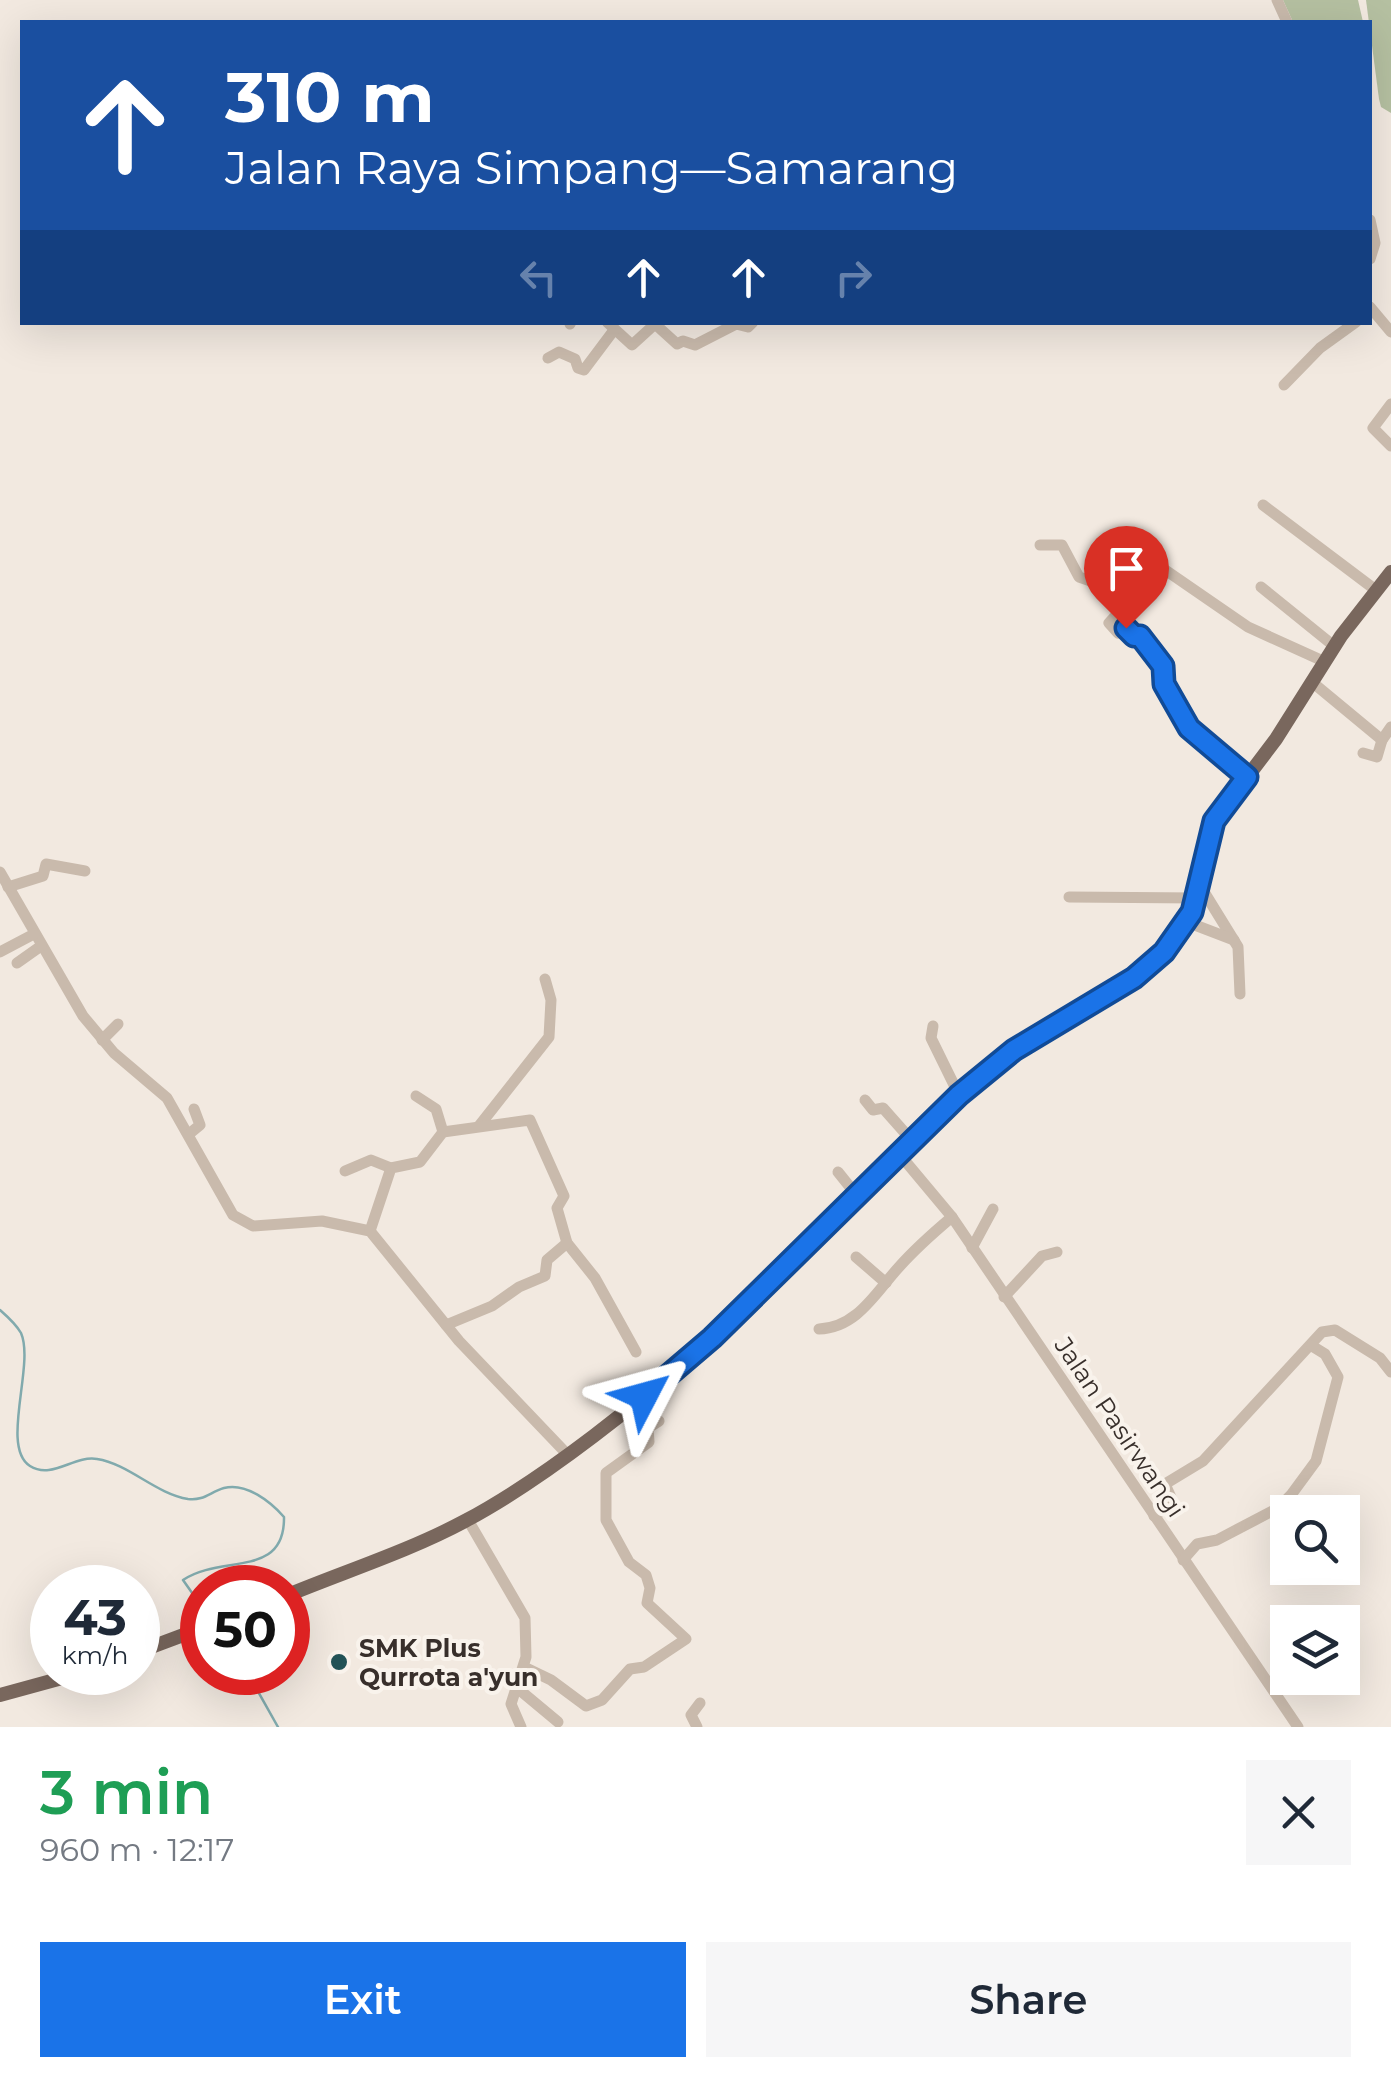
<!DOCTYPE html>
<html lang="en">
<head>
<meta charset="utf-8">
<style>
  :root { --surface:#fff; --page:#f6f6f7; --text:#1f2937; --muted:#747a83; --accent:#1a73e8 }
  body { margin:0; font-family:Montserrat,sans-serif; background:var(--page); color:var(--text); height:100vh; display:flex; flex-direction:column; font-size:38px; white-space:nowrap }
  * { box-sizing:border-box; margin:0 }
  p { font-size:32px; color:var(--muted) }
  .icon { flex:none; width:55px; height:55px; fill:none; stroke:currentColor; stroke-width:2; stroke-linecap:round; stroke-linejoin:round }
  .map { position:relative; height:1727px; overflow:hidden }
  .details { display:flex; flex-direction:column; background:var(--surface); flex:1 }
  .details>* { flex:none }
  .guide { position:absolute; left:20px; top:20px; width:1352px; height:305px; border-radius:0px; box-shadow:0 10px 40px #0002; background:#1a4fa0; color:#fff; overflow:hidden }
  .controls { position:absolute; left:1270px; top:1495px; display:grid; gap:20px }
  .controls a { display:grid; place-items:center; width:90px; height:90px; border-radius:0px; background:var(--surface); box-shadow:0 10px 40px #0002; font-size:50px }
  .speed { position:absolute; left:30px; top:1565px; display:flex; gap:20px; font-size:50px; font-weight:700; text-align:center }
  .speed>* { display:grid; place-content:center; width:130px; height:130px; border-radius:50%; background:var(--surface); box-shadow:0 10px 40px #0002; line-height:1 }
  .speed small { font-size:25px; font-weight:400 }
  .speed .limit { border:15px solid #d22; background:#fff; color:#111 }
  .pin { position:absolute; display:grid; place-items:center; width:85px; height:85px; color:#fff; margin:-102px -42px; border-radius:50% 50% 50% 0; rotate:-45deg; box-shadow:0 0 10px #0007 }
  .pin .icon { rotate:45deg }
  .me { position:absolute; width:110px; margin:-55px; rotate:51deg; stroke-linejoin:round; filter:drop-shadow(0 0 8px #0008) }
  .turn { display:flex; align-items:center; gap:35px; height:210px; padding:0 40px; font-size:45px }
  .turn .icon { width:130px; height:130px; stroke-width:2.5 }
  .turn b { display:block; font-size:70px; line-height:85px }
  .lanes { display:flex; align-items:center; height:95px; padding:0 40px; background:#0003; justify-content:center; gap:50px; direction:ltr }
  .lanes .off { opacity:.35 }
  .round { display:grid; place-items:center; flex:none; width:105px; height:105px; border-radius:0px; background:var(--page) }
  .head { display:flex; align-items:center; justify-content:space-between; height:170px; padding:0 40px }
  h1 { font-size:60px; font-weight:600; line-height:75px; color:#1e9e55 }
  .button { display:flex; gap:20px; margin-top:auto; padding:20px 40px }
  .button a { flex:1; height:115px; border-radius:0px; background:var(--accent); color:#fff; font-size:40px; font-weight:600; line-height:115px; text-align:center }
  .button a+a { background:var(--page); color:var(--text) }
  .map>svg:first-child { display:block }
  .green { fill:#b5c0a1 }
  .lines { fill:none; stroke-linecap:round; stroke-linejoin:round }
  .stream { stroke:#81aaad; stroke-width:2.5 }
  .minor { stroke:#c9baac; stroke-width:11 }
  .major { stroke:#79675d; stroke-width:14 }
  .route-casing { stroke:#114b97; stroke-width:25 }
  .route { stroke:#1a73e8; stroke-width:18 }
  .poi-dot { fill:#235357; stroke:#f9f3ec; stroke-width:4 }
  .labels { text-anchor:middle; dominant-baseline:central; stroke-width:8; stroke-linejoin:round; paint-order:stroke }
  .street-label { font-size:25px; fill:#382f2b; stroke:#f9f3ec }
  .poi-label { font-size:25px; font-weight:bold; fill:#382f2b; stroke:#f9f3ec; text-anchor:start }
</style>
</head>
<body>
<div class="map">
<svg width="1391" height="1727" viewBox="0 0 1391 1727">
  <rect width="100%" height="100%" fill="#f2e9e0"/>
  <g class="green">
    <path d="M1283,0h75l5,22h-70z"/>
    <path d="M1366,0h25v113l-10,-6 -2,-8z"/>
  </g>
  <g class="lines">
    <g class="stream">
      <path d="M0,1310c8,7 16,14 21,23 14,32 -21,114 9,133 22,14 44,-11 67,-7 32,5 59,35 91,40 16,2 22,-7 36,-11 22,-6 47,14 60,29 1,62 -63,37 -101,63l19,27"/>
      <path d="M247,1672l31,55"/>
    </g>
    <g class="minor">
      <path d="M1277,0l10,22"/>
      <path d="M1370,220l5,23 -5,16"/>
      <path d="M1370,307l21,25"/>
      <path d="M607,322l25,23 23,-21 22,20 6,-3 12,4 41,-21 12,3 5,-5"/>
      <path d="M570,324l1,-2"/>
      <path d="M548,358l11,-6 16,7 3,9 6,2 30,-40"/>
      <path d="M1284,385l36,-37 36,-26"/>
      <path d="M1391,404l-18,24 18,18"/>
      <path d="M1263,505l114,86"/>
      <path d="M1040,545h22l17,32 29,10 21,14 -20,22 9,10 8,-5 8,8h6l23,30 1,18 25,44 58,49"/>
      <path d="M1158,565l90,62 75,34"/>
      <path d="M1261,587l73,59"/>
      <path d="M1312,682l70,58 9,-13"/>
      <path d="M1363,753l14,4 5,-17"/>
      <path d="M0,872l83,144 31,37 53,45 66,117 20,11 69,-5 48,10 89,110 107,112"/>
      <path d="M8,887l35,-11 3,-12 39,7"/>
      <path d="M1201,887l37,60 2,47"/>
      <path d="M1069,897l128,1"/>
      <path d="M1187,922l47,18"/>
      <path d="M0,952l34,-18"/>
      <path d="M17,963l24,-17"/>
      <path d="M933,1026l-2,12 28,57"/>
      <path d="M102,1040l16,-16"/>
      <path d="M416,1096l20,13 7,23"/>
      <path d="M865,1100l8,10 10,-2 31,35"/>
      <path d="M479,1126l70,-89 2,-37 -6,-21"/>
      <path d="M189,1134l11,-9 -6,-16"/>
      <path d="M901,1156l51,61 346,510"/>
      <path d="M345,1171l26,-11 20,8"/>
      <path d="M838,1172l20,25"/>
      <path d="M370,1231l21,-63 29,-6 23,-30 87,-12 34,76 -7,12 10,35 28,35 41,74"/>
      <path d="M972,1248l21,-39"/>
      <path d="M856,1257l30,26"/>
      <path d="M1004,1297l38,-41 15,-4"/>
      <path d="M446,1325l46,-19 27,-19 26,-11 2,-16 20,-17"/>
      <path d="M819,1329c38,-1 57,-37 80,-62 16,-18 34,-34 53,-50"/>
      <path d="M1154,1516l19,-14 -8,-18 38,-23 119,-129 13,-2 45,28 11,14"/>
      <path d="M468,1520l57,98 1,39 -15,47 10,23"/>
      <path d="M1183,1560l14,-16 20,-4 61,-32 13,-13 25,-34 22,-84 -13,-23 -13,-8"/>
      <path d="M524,1667l27,13 35,26 16,-6 28,-31 14,-2 42,-28 -39,-36 3,-15 -4,-13 -17,-13 -23,-42v-47l43,-31 -1,-14 11,-7"/>
      <path d="M516,1687l42,35"/>
      <path d="M697,1727l-6,-12 9,-12"/>
    </g>
    <g class="major">
      <path d="M288,1595c58,-24 121,-44 177,-74 81,-43 179,-122 247,-183l247,-243 55,-45 129,-79 30,-29 14,-20 14,-35 13,-66 62,-82 65,-103 50,-64"/>
      <path d="M138,1652l64,-24"/>
      <path d="M0,1695l84,-23"/>
    </g>
  </g>
  <g class="lines">
    <g class="route-casing">
      <path id="route" d="M644,1396l68,-58 247,-243 55,-45 120,-72 30,-26 28,-40 22,-91 33,-44 -58,-49 -25,-44 -1,-18 -23,-30h-6l-8,-8"/>
    </g>
    <use href="#route" class="route"/>
  </g>
  <circle class="poi-dot" cx="339" cy="1662" r="10"/>
  <g class="labels">
    <g class="street-label">
      <text transform="translate(1120 1427) rotate(56)">Jalan Pasirwangi</text>
    </g>
    <g class="poi-label">
      <text x="359" y="1648">SMK Plus<tspan x="359" dy="29">Qurrota a'yun</tspan></text>
    </g>
  </g>
</svg>
<div class="controls">
<a><svg class="icon" aria-label="search" viewBox="0 0 24 24"><circle cx="10" cy="10" r="6"/><path d="M15 15l6 6"/></svg></a>
<a><svg class="icon" aria-label="layers" viewBox="0 0 24 24"><path d="M12 4l9 5-9 5-9-5zM3 14l9 5 9-5"/></svg></a>
</div>
<div class="speed"><div>43<small>km/h</small></div><div class="limit">50</div></div>
<div class="pin" style="left:1126px;top:628px;background:#d93025"><svg class="icon" aria-label="arrive" viewBox="0 0 24 24"><path d="M6 21V4h12l-3 4 3 4H6"/></svg></div>
<svg class="me" style="left:644px;top:1396px" viewBox="-20 -20 40 40"><path d="M0-17L14 15 0 8-14 15z" fill="#1a73e8" stroke="#fff" stroke-width="4"/></svg>
<div class="guide">
<div class="turn"><svg class="icon" aria-label="ahead" viewBox="0 0 24 24"><path d="M12 20V5M6 11l6-6 6 6"/></svg><div><b>310 m</b>Jalan Raya Simpang—Samarang</div></div>
<div class="lanes"><svg class="icon off" aria-label="left" viewBox="0 0 24 24"><path d="M17 20v-9H6M10 6l-5 5 5 5"/></svg><svg class="icon" aria-label="ahead" viewBox="0 0 24 24"><path d="M12 20V5M6 11l6-6 6 6"/></svg><svg class="icon" aria-label="ahead" viewBox="0 0 24 24"><path d="M12 20V5M6 11l6-6 6 6"/></svg><svg class="icon off" aria-label="right" viewBox="0 0 24 24"><path d="M7 20v-9h11M14 6l5 5-5 5"/></svg></div>
</div>
</div>
<section class="details">
<div class="head"><div><h1>3 min</h1><p>960 m · 12:17</p></div><a class="round"><svg class="icon" aria-label="close" viewBox="0 0 24 24"><path d="M6 6l12 12M18 6L6 18"/></svg></a></div>
<div class="button"><a>Exit</a><a>Share</a></div>
</section>
</body>
</html>
